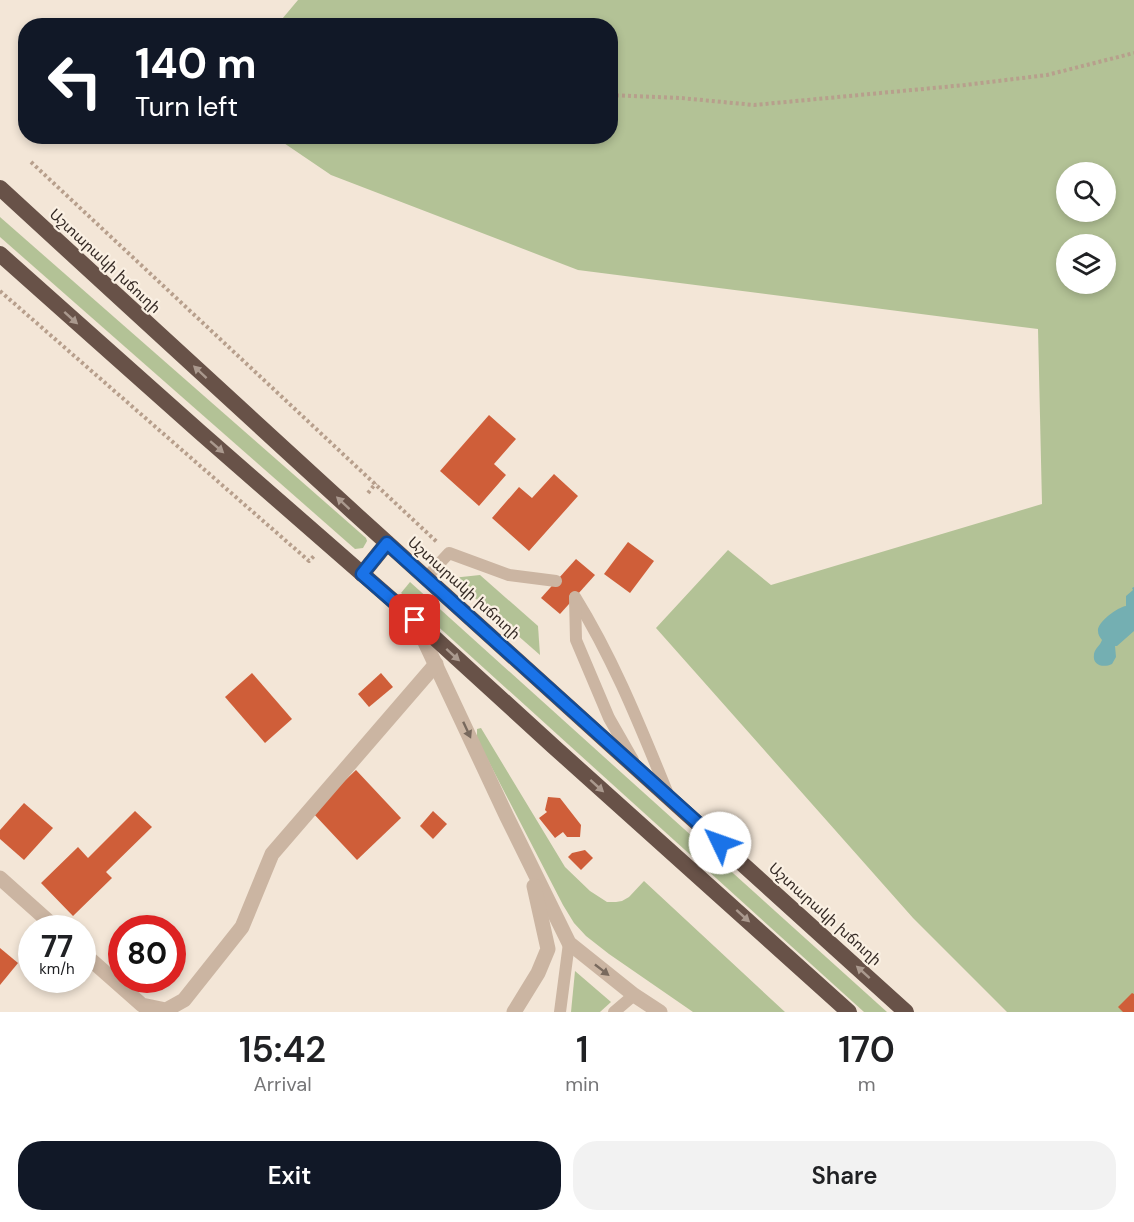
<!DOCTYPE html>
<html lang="en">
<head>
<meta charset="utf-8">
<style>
  :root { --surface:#fff; --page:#f2f2f2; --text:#202124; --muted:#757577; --accent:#111827 }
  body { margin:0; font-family:"DM Sans","Noto Sans Armenian",sans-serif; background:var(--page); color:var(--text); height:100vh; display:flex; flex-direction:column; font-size:22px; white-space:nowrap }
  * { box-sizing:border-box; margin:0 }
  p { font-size:20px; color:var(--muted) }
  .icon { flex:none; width:33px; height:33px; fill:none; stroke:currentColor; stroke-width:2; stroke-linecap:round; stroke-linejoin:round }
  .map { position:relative; height:1012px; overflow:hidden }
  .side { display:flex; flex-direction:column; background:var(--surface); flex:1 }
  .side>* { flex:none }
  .top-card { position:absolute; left:18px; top:18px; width:600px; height:126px; border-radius:24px; box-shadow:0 3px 9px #0003; background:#111827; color:#fff; overflow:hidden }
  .tools { position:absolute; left:1056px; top:162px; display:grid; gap:12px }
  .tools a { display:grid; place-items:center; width:60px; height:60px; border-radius:50%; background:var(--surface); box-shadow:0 3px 9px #0003; font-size:30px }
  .speed { position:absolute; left:18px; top:915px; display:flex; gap:12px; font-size:30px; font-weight:700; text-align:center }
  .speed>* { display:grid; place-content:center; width:78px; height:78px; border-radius:50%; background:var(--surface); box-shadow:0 3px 9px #0003; line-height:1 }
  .speed small { font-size:15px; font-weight:400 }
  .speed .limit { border:9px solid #d22; background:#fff; color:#111 }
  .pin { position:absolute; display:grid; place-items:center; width:51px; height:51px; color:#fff; margin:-26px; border-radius:12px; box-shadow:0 3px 9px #0006 }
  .me { position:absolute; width:66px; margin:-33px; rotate:312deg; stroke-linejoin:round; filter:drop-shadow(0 0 4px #0008) }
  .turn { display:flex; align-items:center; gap:21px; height:126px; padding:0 18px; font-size:27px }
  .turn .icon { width:78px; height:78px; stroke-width:2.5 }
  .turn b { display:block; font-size:42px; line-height:51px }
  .eta { display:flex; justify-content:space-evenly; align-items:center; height:102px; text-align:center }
  .eta b { font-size:36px; font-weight:600; line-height:42px }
  .primary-button { display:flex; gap:12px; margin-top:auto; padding:12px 18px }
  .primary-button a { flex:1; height:69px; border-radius:24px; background:var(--accent); color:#fff; font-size:24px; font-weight:600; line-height:69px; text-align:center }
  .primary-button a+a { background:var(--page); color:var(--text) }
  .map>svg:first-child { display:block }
  .green { fill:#b3c296; fill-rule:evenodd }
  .water { fill:#74afb2 }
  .building { fill:#cf5e39 }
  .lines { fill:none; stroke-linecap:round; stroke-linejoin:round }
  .path { stroke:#b79f8c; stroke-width:4; stroke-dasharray:3 3; stroke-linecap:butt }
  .service { stroke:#cbb5a2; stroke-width:12 }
  .minor { stroke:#cbb5a2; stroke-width:15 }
  .trunk { stroke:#685248; stroke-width:16 }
  .oneway { fill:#aa998e }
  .oneway2 { fill:#78695d }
  .route-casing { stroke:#114b97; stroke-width:15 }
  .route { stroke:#1a73e8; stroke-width:10 }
  .labels { text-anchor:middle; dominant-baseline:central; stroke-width:4.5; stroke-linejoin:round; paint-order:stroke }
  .street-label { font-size:15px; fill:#352a25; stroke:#faf0e3 }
</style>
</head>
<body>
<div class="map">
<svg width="1134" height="1012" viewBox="0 0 1134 1012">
  <rect width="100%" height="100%" fill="#f3e6d7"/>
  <g class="green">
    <path d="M298,0h836v1012h-127l-94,-94 -257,-290 72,-78 43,35 271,-81 -4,-175 -460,-59 -247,-95 -56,-38 335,-1v-110l-333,-1zM1066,172h40v40h-40zM1066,244h40v40h-40z"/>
    <path d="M0,217l366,321 1,3 -4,7 -8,1 -355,-312z"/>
    <path d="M480,575l58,51 2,29 -88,-77z"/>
    <path d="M410,582l477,430h-23l-463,-419z"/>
    <path d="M481,728l84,139 25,24 17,11h9l6,-1 7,-4 15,-16 141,131h-92l-84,-58 -23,-18 -12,-13 -11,-18 -86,-166v-10z"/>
    <path d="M575,971l36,31 -11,10h-29z"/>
  </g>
  <path class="water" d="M1134,587v44l-17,15h-2l1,11 -4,7c-8,4 -20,2 -18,-10 1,-6 6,-8 8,-14 -2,-3 -4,-5 -4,-9 -1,-9 20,-24 28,-25v-10l7,-6 -1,-2z"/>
  <g class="building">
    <path d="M489,415l27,24 -22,25 12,11 -27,31 -39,-35z"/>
    <path d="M554,474l24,22 -49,55 -37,-33 27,-31 13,11z"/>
    <path d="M628,542l26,19 -24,32 -26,-19z"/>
    <path d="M576,559l19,16 -35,39 -19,-16z"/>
    <path d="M252,673l40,46 -27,24 -40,-46z"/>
    <path d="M381,673l12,14 -24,20 -11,-13z"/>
    <path d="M356,770l45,48 -44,42 -45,-48z"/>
    <path d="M548,797l12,1 21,27 -1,12h-13l-4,-5 -8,6 -16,-20 8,-6 -2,-2z"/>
    <path d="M24,803l29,25 -29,32 -24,-21v-9z"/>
    <path d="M135,811l17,16 -46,45 6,6 -39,38 -32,-33 37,-36 10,11z"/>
    <path d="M433,811l14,13 -14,15 -13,-13z"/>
    <path d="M585,850l8,8 -12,12 -13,-13 4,-4z"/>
    <path d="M0,948l18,15 -18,22z"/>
    <path d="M1132,993l2,1v18h-11l-5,-5z"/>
  </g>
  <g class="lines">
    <g class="path">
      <path d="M610,95l71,3 73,7 211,-20 82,-10 87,-22"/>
      <path d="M31,162l407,381"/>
      <path d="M0,291l309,270 6,-6"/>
      <path d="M368,493l8,-10"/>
    </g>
    <g class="service">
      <path d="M426,578l23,-25 60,22 47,6"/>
      <path d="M575,597c39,63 65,129 93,197"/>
      <path d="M575,598l1,42 33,78 24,42"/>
      <path d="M560,1012l9,-69"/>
      <path d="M614,1012l20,-17"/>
    </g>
    <g class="minor">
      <path d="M416,623l91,194 62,126 65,52 26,17"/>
      <path d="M0,878l56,50"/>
      <path d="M82,952l60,53 24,5 18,-10 58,-73 30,-73 164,-190"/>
      <path d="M514,1012l24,-39 10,-24 -14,-63"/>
    </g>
    <g class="trunk">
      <path d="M0,188l352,323 554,501"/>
      <path d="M0,254l201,179 214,187 138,126 296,266"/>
      <path d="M362,574l25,-31"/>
    </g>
  </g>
  <defs><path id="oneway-solid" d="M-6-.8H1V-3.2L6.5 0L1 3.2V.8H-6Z" transform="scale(1.5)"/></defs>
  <g class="oneway">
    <use href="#oneway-solid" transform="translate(71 318) rotate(42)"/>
    <use href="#oneway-solid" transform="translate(200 372) rotate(-137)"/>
    <use href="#oneway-solid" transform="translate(217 447) rotate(41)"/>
    <use href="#oneway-solid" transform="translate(343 503) rotate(-137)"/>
    <use href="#oneway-solid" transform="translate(453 655) rotate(42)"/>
    <use href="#oneway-solid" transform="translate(597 786) rotate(42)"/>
    <use href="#oneway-solid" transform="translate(743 916) rotate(42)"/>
    <use href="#oneway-solid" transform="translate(863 972) rotate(-138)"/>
  </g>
  <g class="oneway2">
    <use href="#oneway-solid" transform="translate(467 730) rotate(65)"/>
    <use href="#oneway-solid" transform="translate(602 970) rotate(38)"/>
  </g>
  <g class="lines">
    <g class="route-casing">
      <path id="route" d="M415,620l-53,-46 25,-31 333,300"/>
    </g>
    <use href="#route" class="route"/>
  </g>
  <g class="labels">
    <g class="street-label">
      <text transform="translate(105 261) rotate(43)">Աշտարակի խճուղի</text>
      <text transform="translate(464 588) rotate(42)">Աշտարակի խճուղի</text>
      <text transform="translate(825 914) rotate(42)">Աշտարակի խճուղի</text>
    </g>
  </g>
</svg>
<div class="tools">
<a><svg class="icon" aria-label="search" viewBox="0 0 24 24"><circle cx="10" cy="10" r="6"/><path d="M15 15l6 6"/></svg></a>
<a><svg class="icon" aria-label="layers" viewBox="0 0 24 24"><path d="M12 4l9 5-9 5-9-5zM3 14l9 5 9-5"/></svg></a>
</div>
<div class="speed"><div>77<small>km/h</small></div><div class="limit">80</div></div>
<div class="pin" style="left:415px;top:620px;background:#d93025"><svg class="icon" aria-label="arrive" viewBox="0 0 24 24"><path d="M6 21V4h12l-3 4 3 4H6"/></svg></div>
<svg class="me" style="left:720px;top:843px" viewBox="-20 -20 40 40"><circle r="19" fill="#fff"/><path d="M0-13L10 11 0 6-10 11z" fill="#1a73e8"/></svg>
<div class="top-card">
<div class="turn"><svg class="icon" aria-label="left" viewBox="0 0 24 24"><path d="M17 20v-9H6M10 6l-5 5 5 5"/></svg><div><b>140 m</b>Turn left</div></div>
</div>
</div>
<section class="side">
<div class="eta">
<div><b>15:42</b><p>Arrival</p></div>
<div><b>1</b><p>min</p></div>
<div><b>170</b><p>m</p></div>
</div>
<div class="primary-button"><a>Exit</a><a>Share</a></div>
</section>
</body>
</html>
